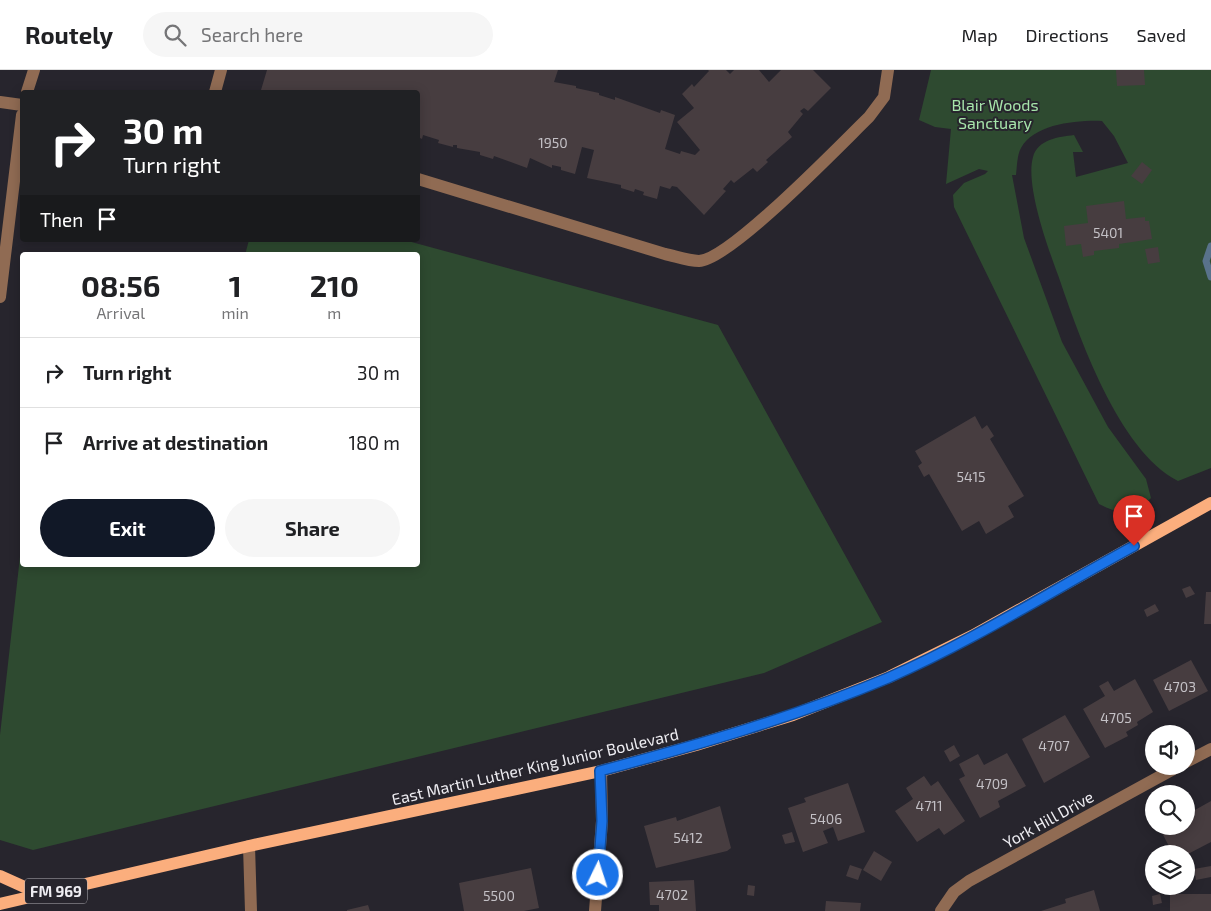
<!DOCTYPE html>
<html lang="en">
<head>
<meta charset="utf-8">
<style>
  :root { --surface:#fff; --page:#f6f6f6; --text:#202124; --muted:#757577; --line:#e0e0e0; --accent:#111827 }
  body { margin:0; font-family:"Exo 2",sans-serif; background:var(--page); color:var(--text); height:100vh; display:flex; flex-direction:column; font-size:19px; white-space:nowrap }
  * { box-sizing:border-box; margin:0 }
  p { font-size:16px; color:var(--muted) }
  .icon { flex:none; width:28px; height:28px; fill:none; stroke:currentColor; stroke-width:2; stroke-linecap:round; stroke-linejoin:round }
  .map { position:relative; flex:1; overflow:hidden }
  .side { position:absolute; left:20px; top:182px; width:400px; height:315px; display:flex; flex-direction:column; background:var(--surface); border-radius:5px; box-shadow:0 2px 12px #0003 }
  .side>* { flex:none }
  .hud { position:absolute; left:20px; top:20px; width:400px; height:152px; border-radius:5px; box-shadow:0 2px 12px #0003; background:#202124; color:#fff; overflow:hidden }
  .fabs { position:absolute; left:1145px; top:655px; display:grid; gap:10px }
  .fabs a { display:grid; place-items:center; width:50px; height:50px; border-radius:50%; background:var(--surface); box-shadow:0 2px 12px #0003; font-size:25px }
  .pin { position:absolute; display:grid; place-items:center; width:42px; height:42px; color:#fff; margin:-51px -21px; border-radius:50% 50% 50% 0; rotate:-45deg; box-shadow:0 0 5px #0007 }
  .pin .icon { rotate:45deg }
  .me { position:absolute; width:55px; margin:-28px; rotate:4deg; stroke-linejoin:round; filter:drop-shadow(0 0 4px #0008) }
  .turn { display:flex; align-items:center; gap:18px; height:105px; padding:0 20px; font-size:22px }
  .turn .icon { width:65px; height:65px; stroke-width:2.5 }
  .turn b { display:block; font-size:35px; line-height:42px }
  .then { display:flex; align-items:center; height:48px; padding:0 20px; background:#0003; gap:10px; font-size:19px }
  .eta { display:flex; justify-content:space-evenly; align-items:center; height:85px; text-align:center }
  .eta b { font-size:30px; font-weight:700; line-height:35px }
  .button { display:flex; gap:10px; margin-top:auto; padding:10px 20px }
  .button a { flex:1; height:58px; border-radius:30px; background:var(--accent); color:#fff; font-size:20px; font-weight:700; line-height:58px; text-align:center }
  .button a+a { background:var(--page); color:var(--text) }
  ul { padding:0; list-style:none }
  li { display:flex; align-items:center; gap:15px; height:70px; padding:0 20px; border-top:1px solid var(--line) }
  li div { flex:1 }
  li b { display:block; font-size:19px }
  li em { font-style:normal }
  header { display:flex; align-items:center; gap:30px; box-sizing:border-box; height:70px; padding:0 25px; background:var(--surface); border-bottom:1px solid var(--line) }
  header strong { font-size:24px }
  nav { display:flex; gap:28px; margin-inline-start:auto; font-size:18px }
  .search { width:350px; height:45px; background:var(--page); display:flex; align-items:center; gap:12px; box-sizing:border-box; padding:0 18px; border-radius:28px; color:var(--muted); font-size:19px }
  .map>svg:first-child { display:block }
  .green { fill:#2e4a30 }
  .lines { fill:none; stroke-linecap:round; stroke-linejoin:round }
  .stream { stroke:#59728b; stroke-width:7 }
  .building { fill:#473d40 }
  .minor { stroke:#906b53; stroke-width:12 }
  .major { stroke:#fbae7d; stroke-width:12 }
  .route-casing { stroke:#114b97; stroke-width:12 }
  .route { stroke:#1a73e8; stroke-width:9 }
  .labels { text-anchor:middle; dominant-baseline:central; stroke-width:4; stroke-linejoin:round; paint-order:stroke }
  .number-label { font-size:14px; fill:#c4c1c6 }
  .shield { fill:#27252d; stroke:#b2b1b7; stroke-width:1 }
  .shield-label { font-size:15px; font-weight:bold; fill:#eeedf2 }
  .park-label { font-size:16px; fill:#a7e5ab; stroke:#27252d }
  .street-label { font-size:16px; fill:#eeedf2; stroke:#27252d }
</style>
</head>
<body>
<header>
<strong>Routely</strong>
<div class="search"><svg class="icon" aria-label="search" viewBox="0 0 24 24"><circle cx="10" cy="10" r="6"/><path d="M15 15l6 6"/></svg>Search here</div>
<nav><a>Map</a><a>Directions</a><a>Saved</a></nav>
</header>
<div class="map">
<svg width="1211" height="841" viewBox="0 0 1211 841">
  <rect width="100%" height="100%" fill="#27252d"/>
  <g class="green">
    <path d="M931,0h280v398l-33,13c-60,-31 -99,-145 -120,-206 -10,-27 -33,-90 -25,-118 5,-18 26,-20 41,-22l9,17h-10l3,25 52,-14 -14,-27 -12,-15c-25,-1 -68,3 -81,27 -4,7 -4,19 -5,27h-4l12,63 38,104 46,85 38,52 5,19c-18,19 -30,17 -52,6l-145,-297 -1,-12 11,-12 21,-9 3,-3 -9,-2 -33,15 5,-55 -16,-2 -16,-7z"/>
    <path d="M249,170h155l314,85 164,297 -118,51 -731,177 -33,-10v-105l22,-196v26h396v-310h-173z"/>
  </g>
  <g class="lines">
    <path class="stream" d="M1211,176l-5,15 5,16"/>
  </g>
  <g class="building">
    <path d="M267,0h291l-4,12 22,4v2l23,5v2l16,5v-3l45,16 1,-3 14,5 -10,34 15,5 1,-3 14,4 5,-5 -23,-28 17,-14 -12,-14 10,-10 2,3 15,-16 -1,-1h18l4,4 4,-4h25l10,12 12,-12h32l18,18 -23,23 -4,-3 -4,3 3,3 -15,18 4,5 -26,23 2,2 -11,10 -4,-4 -19,15 -3,-3 -8,9 3,2 -22,24 -27,-28 -5,-1 -2,3 -10,-3 -3,13 -14,-4 1,-3 -9,-3 -1,3 -13,-4v-3l-34,-7 7,-28 -12,-3 -7,27 -14,-4v-3l-9,-2v3l-22,-10 -3,10 -33,-12 -1,3 -13,-4v-3l-23,-4v-3h-4v2l-15,-4 1,-3 -16,-5 -1,4 -4,-2v-45h-150l-7,-2z"/>
    <path d="M1116,0h28l1,15 -28,1z"/>
    <path d="M1142,92l10,8 -10,14 -11,-8z"/>
    <path d="M1124,131l2,18 19,-2v4h4l3,18 -33,5v4l-25,3v4l-11,2 -2,-13 -15,2 -2,-20 24,-3 -2,-17z"/>
    <path d="M1158,177l2,15 -12,2 -3,-15z"/>
    <path d="M975,346l7,13 5,-4 7,11 -4,3 34,57 -16,10 6,11 -28,17 -7,-13 -17,10 -33,-57 -5,3 -6,-11 4,-3 -7,-12z"/>
    <path d="M1190,516l5,8 -9,4 -4,-9z"/>
    <path d="M1206,522h5v32h-7z"/>
    <path d="M1155,534l4,7 -12,6 -3,-7z"/>
    <path d="M1191,590l17,31 -39,20 -16,-31z"/>
    <path d="M1135,609l18,33 -16,10 1,3 -12,7 2,4 -23,12 -22,-39 22,-13 -6,-10 9,-5 6,10z"/>
    <path d="M1065,645l25,42 -46,26 -22,-44z"/>
    <path d="M954,675l6,11 -10,6 -6,-11z"/>
    <path d="M1007,683l19,33 -28,15 2,6 -20,11 -21,-39 6,-3 -6,-12 19,-10 6,11z"/>
    <path d="M924,706l7,10 7,-5 27,40 -21,14 -5,-7 -22,14 -22,-31 18,-12 -7,-11z"/>
    <path d="M848,713l17,49 -27,9 -5,-14 -10,4 5,12 -25,9 -15,-44 18,-6 -2,-4z"/>
    <path d="M1211,731v41l-25,13 -13,-1 -13,-25 5,-3h21v-11z"/>
    <path d="M720,736l11,42 -4,3 -71,17 -12,-42 32,-9 1,4z"/>
    <path d="M792,762l3,10 -10,2 -3,-9z"/>
    <path d="M874,781l18,11 -11,19 -18,-11z"/>
    <path d="M850,795l12,4 -4,11 -12,-4z"/>
    <path d="M1211,796v11l-15,3 -2,-11z"/>
    <path d="M531,798l8,40 -15,3h-60l-5,-28z"/>
    <path d="M694,810l2,31h-37v-6h-9l-1,-23z"/>
    <path d="M748,815l7,1 -1,10 -7,-1z"/>
    <path d="M1094,820l6,21h-59l25,-8 -1,-4z"/>
    <path d="M1160,824l2,9 -9,2 -1,-9z"/>
    <rect x="1170" y="824" width="41" height="17"/>
    <path d="M826,831l35,2 -1,8h-35z"/>
    <path d="M368,835l2,6h-23v-1z"/>
  </g>
  <g class="lines">
    <g class="minor">
      <path d="M27,22l7,-22"/>
      <path d="M215,22l6,-22"/>
      <path d="M0,32l22,3"/>
      <path d="M418,109l247,75c10,2 23,7 34,7 31,-1 143,-118 170,-144l15,-20 4,-27"/>
      <path d="M0,227l22,-182"/>
      <path d="M1186,692l25,-13"/>
      <path d="M249,776l2,65"/>
      <path d="M595,841l7,-90 -1,-50"/>
      <path d="M941,841l13,-19 15,-11 210,-115"/>
    </g>
    <g class="major">
      <path d="M0,806l40,18"/>
      <path d="M0,834l249,-58 352,-75 95,-26 97,-30 96,-38 83,-41 239,-133"/>
    </g>
  </g>
  <g class="lines">
    <g class="route-casing">
      <path id="route" d="M598,805l4,-54 -2,-50c98,-26 195,-54 288,-93 85,-37 165,-88 246,-132"/>
    </g>
    <use href="#route" class="route"/>
  </g>
  <g class="labels">
    <g class="number-label">
      <text x="553" y="72">1950</text>
      <text x="1108" y="162">5401</text>
      <text x="971" y="406">5415</text>
      <text x="1180" y="616">4703</text>
      <text x="1116" y="647">4705</text>
      <text x="1054" y="675">4707</text>
      <text x="992" y="713">4709</text>
      <text x="929" y="735">4711</text>
      <text x="826" y="748">5406</text>
      <text x="688" y="767">5412</text>
      <text x="672" y="824">4702</text>
      <text x="499" y="825">5500</text>
    </g>
    <rect class="shield" x="25" y="808.5" width="62" height="25" rx="4"/>
    <g class="shield-label">
      <text x="56" y="821">FM 969</text>
    </g>
    <g class="park-label">
      <text x="995" y="34">Blair Woods<tspan x="995" dy="18">Sanctuary</tspan></text>
    </g>
    <g class="street-label">
      <text transform="translate(535 696) rotate(-13)">East Martin Luther King Junior Boulevard</text>
      <text transform="translate(1048 749) rotate(-29)">York Hill Drive</text>
    </g>
  </g>
</svg>
<div class="fabs">
<a><svg class="icon" aria-label="sound" viewBox="0 0 24 24"><path d="M4 9h4l5-4v14l-5-4H4zM17 9q2 3 0 6"/></svg></a>
<a><svg class="icon" aria-label="search" viewBox="0 0 24 24"><circle cx="10" cy="10" r="6"/><path d="M15 15l6 6"/></svg></a>
<a><svg class="icon" aria-label="layers" viewBox="0 0 24 24"><path d="M12 4l9 5-9 5-9-5zM3 14l9 5 9-5"/></svg></a>
</div>
<div class="pin" style="left:1134px;top:476px;background:#d93025"><svg class="icon" aria-label="arrive" viewBox="0 0 24 24"><path d="M6 21V4h12l-3 4 3 4H6"/></svg></div>
<svg class="me" style="left:598px;top:805px" viewBox="-20 -20 40 40"><circle r="17" fill="#1a73e8" stroke="#fff" stroke-width="3"/><path d="M0-11L8 9 0 5-8 9z" fill="#fff"/></svg>
<div class="hud">
<div class="turn"><svg class="icon" aria-label="right" viewBox="0 0 24 24"><path d="M7 20v-9h11M14 6l5 5-5 5"/></svg><div><b>30 m</b>Turn right</div></div>
<div class="then">Then<svg class="icon" aria-label="arrive" viewBox="0 0 24 24"><path d="M6 21V4h12l-3 4 3 4H6"/></svg></div>
</div>
<section class="side">
<div class="eta">
<div><b>08:56</b><p>Arrival</p></div>
<div><b>1</b><p>min</p></div>
<div><b>210</b><p>m</p></div>
</div>
<ul>
<li><svg class="icon" aria-label="right" viewBox="0 0 24 24"><path d="M7 20v-9h11M14 6l5 5-5 5"/></svg><div><b>Turn right</b></div><em>30 m</em></li>
<li><svg class="icon" aria-label="arrive" viewBox="0 0 24 24"><path d="M6 21V4h12l-3 4 3 4H6"/></svg><div><b>Arrive at destination</b></div><em>180 m</em></li>
</ul>
<div class="button"><a>Exit</a><a>Share</a></div>
</section>
</div>
</body>
</html>
